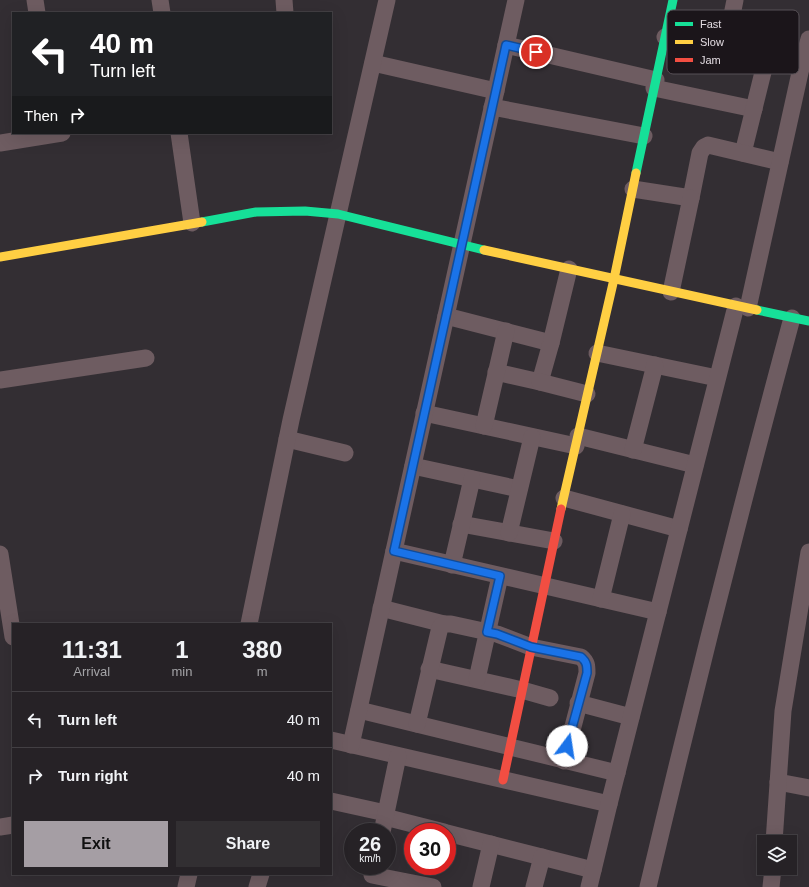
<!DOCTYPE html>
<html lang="en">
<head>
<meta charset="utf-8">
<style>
  :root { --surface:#262226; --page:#322f32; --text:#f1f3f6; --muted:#a4a4a7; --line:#423f43; --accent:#a59ea4 }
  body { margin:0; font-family:Helvetica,sans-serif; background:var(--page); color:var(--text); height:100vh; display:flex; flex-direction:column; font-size:15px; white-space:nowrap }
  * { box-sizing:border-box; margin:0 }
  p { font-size:13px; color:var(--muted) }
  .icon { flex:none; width:22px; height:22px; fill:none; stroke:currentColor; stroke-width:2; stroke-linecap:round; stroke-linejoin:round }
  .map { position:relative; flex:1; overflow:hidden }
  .side { position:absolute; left:12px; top:623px; width:320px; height:252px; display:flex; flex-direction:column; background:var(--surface); border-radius:0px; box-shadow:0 4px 16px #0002,0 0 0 1px var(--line) }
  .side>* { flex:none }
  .hud { position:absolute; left:12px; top:12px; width:320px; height:122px; border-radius:0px; box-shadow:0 4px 16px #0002,0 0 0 1px var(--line); background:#202124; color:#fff; overflow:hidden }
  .tools { position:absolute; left:757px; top:835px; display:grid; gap:8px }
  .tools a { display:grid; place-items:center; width:40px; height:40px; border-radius:0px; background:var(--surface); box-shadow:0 4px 16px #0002,0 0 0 1px var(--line); font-size:20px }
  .speed { position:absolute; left:344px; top:823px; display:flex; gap:8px; font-size:20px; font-weight:700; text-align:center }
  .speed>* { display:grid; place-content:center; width:52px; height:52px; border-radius:50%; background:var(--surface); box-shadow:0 4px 16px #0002,0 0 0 1px var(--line); line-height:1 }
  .speed small { font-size:10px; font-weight:400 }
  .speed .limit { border:6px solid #d22; background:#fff; color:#111 }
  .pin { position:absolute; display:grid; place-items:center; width:34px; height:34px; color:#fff; margin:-17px; border:2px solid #fff; border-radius:50%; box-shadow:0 1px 4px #0007 }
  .me { position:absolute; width:44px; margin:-22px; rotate:14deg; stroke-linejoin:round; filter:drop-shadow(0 0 3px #0008) }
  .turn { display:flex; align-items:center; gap:14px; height:84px; padding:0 12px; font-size:18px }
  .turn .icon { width:52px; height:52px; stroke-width:2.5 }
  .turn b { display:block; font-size:28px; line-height:34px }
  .then { display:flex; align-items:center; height:38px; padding:0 12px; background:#0003; gap:8px; font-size:15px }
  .eta { display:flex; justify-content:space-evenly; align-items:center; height:68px; text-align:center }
  .eta b { font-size:24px; font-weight:700; line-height:28px }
  .cta { display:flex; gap:8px; margin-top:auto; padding:8px 12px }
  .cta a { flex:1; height:46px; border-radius:0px; background:var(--accent); color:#111; font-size:16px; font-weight:700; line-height:46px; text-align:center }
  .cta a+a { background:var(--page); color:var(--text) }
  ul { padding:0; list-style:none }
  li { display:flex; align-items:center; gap:12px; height:56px; padding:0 12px; border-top:1px solid var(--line) }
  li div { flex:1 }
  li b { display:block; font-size:15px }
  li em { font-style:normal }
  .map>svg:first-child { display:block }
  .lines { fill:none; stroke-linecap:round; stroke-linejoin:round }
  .street { stroke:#6e5c61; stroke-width:17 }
  .fast { stroke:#16e098; stroke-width:9 }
  .slow { stroke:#ffcf43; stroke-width:9 }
  .jam { stroke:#f24e42; stroke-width:9 }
  .route-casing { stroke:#114b97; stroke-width:10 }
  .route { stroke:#1a73e8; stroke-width:7 }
  .key { fill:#1b151a; stroke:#575056; stroke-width:1 }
  .key-label { font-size:11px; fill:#e2dbe1 }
</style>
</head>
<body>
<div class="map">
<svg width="809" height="887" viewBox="0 0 809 887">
  <rect width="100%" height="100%" fill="#332e33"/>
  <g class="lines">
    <g class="street">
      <path d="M35,0l2,13"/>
      <path d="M160,0l2,13"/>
      <path d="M284,0l1,13"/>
      <path d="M665,37l136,31"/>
      <path d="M506,45l150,35"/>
      <path d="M725,50l10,-50"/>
      <path d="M373,63l123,28"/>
      <path d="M654,88l100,21"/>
      <path d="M492,107l152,29"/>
      <path d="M179,133l13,90"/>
      <path d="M0,143l62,-10"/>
      <path d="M743,153l23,-93"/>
      <path d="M633,189l58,9 9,-45 4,-6 4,-2 72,17"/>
      <path d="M671,292l20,-94"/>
      <path d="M748,308l53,-240 8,-29"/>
      <path d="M446,316l105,27"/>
      <path d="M597,353l120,25"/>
      <path d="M496,372l44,10 11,-39 18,-74"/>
      <path d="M0,380l146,-22"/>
      <path d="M540,382l47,12"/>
      <path d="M424,413l152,33"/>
      <path d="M484,426l22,-95"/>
      <path d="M578,436l117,29"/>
      <path d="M287,439l58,14"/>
      <path d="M633,450l22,-85"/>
      <path d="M413,466l106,23"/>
      <path d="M564,498l115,31"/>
      <path d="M461,524l93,17"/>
      <path d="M509,533l23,-96"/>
      <path d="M394,551l264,61"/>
      <path d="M0,554l13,83"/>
      <path d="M452,565l20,-86"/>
      <path d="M601,599l21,-85"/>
      <path d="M381,608l63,16"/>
      <path d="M249,624l42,-204 96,-420"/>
      <path d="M429,669l93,21 28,8"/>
      <path d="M477,679l23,-103"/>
      <path d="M578,703l53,14"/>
      <path d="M359,710l258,63"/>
      <path d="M417,724l23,-97 4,-3h7l46,10 34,13 50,10c6,5 6,9 6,16l-23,88"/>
      <path d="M331,740l278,64"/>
      <path d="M351,745l165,-745"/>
      <path d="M778,782l31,6"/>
      <path d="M331,801l50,11 4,5 59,15"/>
      <path d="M0,827l13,-2"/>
      <path d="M382,832l16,-76"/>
      <path d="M447,833l146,37"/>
      <path d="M774,842l9,-131 26,-159"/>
      <path d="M372,875l61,12"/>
      <path d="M186,887l3,-13"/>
      <path d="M257,887l4,-13"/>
      <path d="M481,887l10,-43"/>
      <path d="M534,887l8,-30"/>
      <path d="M589,887l20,-83 127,-498"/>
      <path d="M648,887c45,-190 93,-380 144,-569"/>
      <path d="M771,887l2,-19"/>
    </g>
    <g class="fast">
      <path d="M636,173l37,-173"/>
      <path d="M202,222l54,-10 49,-1 33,3 146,36"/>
      <path d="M757,310l52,11"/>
    </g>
    <g class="slow">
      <path d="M484,250l273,60"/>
      <path d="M0,257l202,-35"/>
      <path d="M561,509l53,-230 22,-106"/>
    </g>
    <path class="jam" d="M503,780l58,-271"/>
  </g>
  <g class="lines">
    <g class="route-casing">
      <path id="route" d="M536,52l-30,-7 -112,506 106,25 -13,56 10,2 34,13 50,10c6,5 6,9 6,16l-20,73"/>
    </g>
    <use href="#route" class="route"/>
  </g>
  <rect x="667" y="10" width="132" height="64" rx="6" class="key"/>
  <rect x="675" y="22" width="18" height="4" fill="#16e098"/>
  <rect x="675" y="40" width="18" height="4" fill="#ffcf43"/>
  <rect x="675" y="58" width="18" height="4" fill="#f24e42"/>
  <g class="key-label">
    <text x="700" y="28">Fast</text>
    <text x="700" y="46">Slow</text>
    <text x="700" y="64">Jam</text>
  </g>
</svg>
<div class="tools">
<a><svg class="icon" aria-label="layers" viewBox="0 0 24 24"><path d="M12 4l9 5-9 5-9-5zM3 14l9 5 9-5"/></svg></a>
</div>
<div class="speed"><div>26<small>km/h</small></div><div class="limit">30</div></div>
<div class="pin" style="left:536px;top:52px;background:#d93025"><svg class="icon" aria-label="arrive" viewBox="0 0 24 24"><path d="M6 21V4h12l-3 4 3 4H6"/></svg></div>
<svg class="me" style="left:567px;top:746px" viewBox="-20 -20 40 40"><circle r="19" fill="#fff"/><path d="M0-13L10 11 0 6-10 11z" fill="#1a73e8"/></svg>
<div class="hud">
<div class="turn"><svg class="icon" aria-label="left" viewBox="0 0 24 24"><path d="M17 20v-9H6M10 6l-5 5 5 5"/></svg><div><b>40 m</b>Turn left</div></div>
<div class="then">Then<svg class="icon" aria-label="right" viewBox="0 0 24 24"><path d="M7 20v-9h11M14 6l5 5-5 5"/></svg></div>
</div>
<section class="side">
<div class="eta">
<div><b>11:31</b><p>Arrival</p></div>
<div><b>1</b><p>min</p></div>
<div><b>380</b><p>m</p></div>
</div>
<ul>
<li><svg class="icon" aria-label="left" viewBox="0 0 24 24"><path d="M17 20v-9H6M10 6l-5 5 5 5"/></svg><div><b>Turn left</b></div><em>40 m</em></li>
<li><svg class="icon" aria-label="right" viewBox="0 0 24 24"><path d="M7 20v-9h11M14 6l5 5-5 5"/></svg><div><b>Turn right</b></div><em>40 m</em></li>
</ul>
<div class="cta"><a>Exit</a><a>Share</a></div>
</section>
</div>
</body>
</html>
